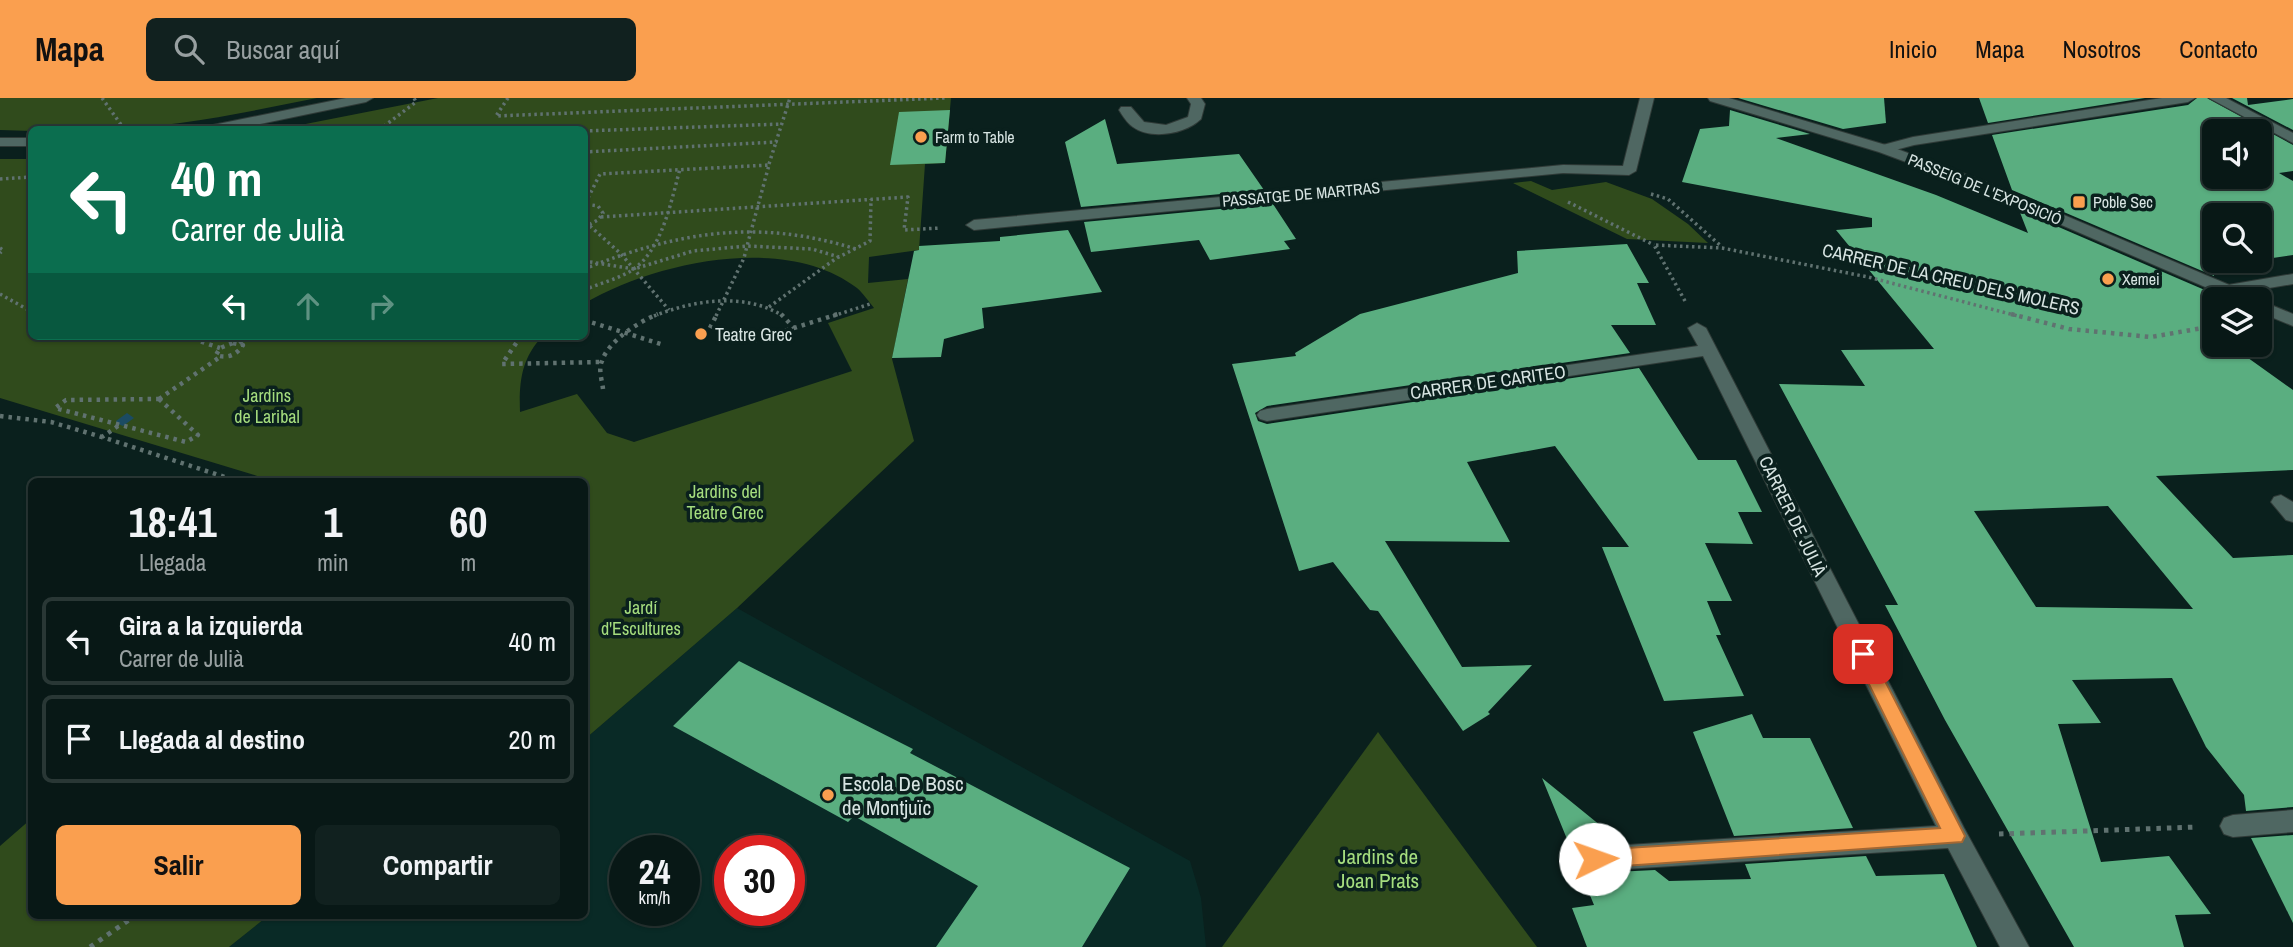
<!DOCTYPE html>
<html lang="es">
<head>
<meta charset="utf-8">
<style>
  :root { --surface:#081816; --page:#11211f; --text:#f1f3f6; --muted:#98a0a1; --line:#293735; --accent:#fa9f4f }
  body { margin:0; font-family:"Archivo Narrow",sans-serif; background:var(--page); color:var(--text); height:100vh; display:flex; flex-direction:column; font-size:26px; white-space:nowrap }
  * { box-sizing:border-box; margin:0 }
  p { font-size:23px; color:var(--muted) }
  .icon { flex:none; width:38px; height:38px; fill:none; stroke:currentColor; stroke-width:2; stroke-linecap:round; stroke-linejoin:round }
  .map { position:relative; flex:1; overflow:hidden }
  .drawer { position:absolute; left:28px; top:380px; width:560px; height:441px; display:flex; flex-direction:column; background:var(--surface); border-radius:10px; box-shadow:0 2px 5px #0004,0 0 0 2px var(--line) }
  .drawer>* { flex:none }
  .guide { position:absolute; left:28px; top:28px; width:560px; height:214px; border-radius:10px; box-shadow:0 2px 5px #0004,0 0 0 2px var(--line); background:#0b6e4f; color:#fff; overflow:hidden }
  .buttons { position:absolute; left:2202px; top:21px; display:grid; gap:14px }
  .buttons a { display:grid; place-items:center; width:70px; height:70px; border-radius:10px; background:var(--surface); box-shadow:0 2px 5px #0004,0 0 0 2px var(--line); font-size:35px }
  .speed { position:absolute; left:609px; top:737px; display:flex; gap:14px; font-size:35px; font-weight:700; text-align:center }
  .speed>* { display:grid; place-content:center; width:91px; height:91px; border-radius:50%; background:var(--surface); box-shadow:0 2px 5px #0004,0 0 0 2px var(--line); line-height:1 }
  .speed small { font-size:18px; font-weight:400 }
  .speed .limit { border:10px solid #d22; background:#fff; color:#111 }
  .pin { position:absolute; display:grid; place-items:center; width:60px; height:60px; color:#fff; margin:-30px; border-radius:14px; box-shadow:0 4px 10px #0006 }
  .me { position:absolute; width:77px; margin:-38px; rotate:87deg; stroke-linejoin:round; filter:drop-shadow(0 0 5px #0008) }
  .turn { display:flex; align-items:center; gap:24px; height:147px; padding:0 28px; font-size:32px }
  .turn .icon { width:91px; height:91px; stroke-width:2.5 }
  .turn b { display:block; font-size:49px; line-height:60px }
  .lanes { display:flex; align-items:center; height:66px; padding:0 28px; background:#0003; justify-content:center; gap:35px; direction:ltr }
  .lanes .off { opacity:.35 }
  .eta { display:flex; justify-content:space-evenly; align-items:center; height:119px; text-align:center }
  .eta b { font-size:42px; font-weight:700; line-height:49px }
  .primary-button { display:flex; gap:14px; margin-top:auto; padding:14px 28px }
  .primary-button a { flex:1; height:80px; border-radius:10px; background:var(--accent); color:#111; font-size:28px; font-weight:700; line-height:80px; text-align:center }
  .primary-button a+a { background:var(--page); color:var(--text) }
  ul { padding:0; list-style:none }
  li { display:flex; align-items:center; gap:21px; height:88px; margin:0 14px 10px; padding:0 14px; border:4px solid var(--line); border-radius:10px }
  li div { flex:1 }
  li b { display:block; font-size:26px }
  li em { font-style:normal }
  header { display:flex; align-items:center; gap:42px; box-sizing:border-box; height:98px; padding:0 35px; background:var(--accent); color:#111 }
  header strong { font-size:33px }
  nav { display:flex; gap:38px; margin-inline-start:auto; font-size:24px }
  .search { width:490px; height:63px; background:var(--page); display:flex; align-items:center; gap:18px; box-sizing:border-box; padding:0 24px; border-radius:10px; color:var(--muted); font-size:26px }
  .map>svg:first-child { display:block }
  .built { fill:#092a26; fill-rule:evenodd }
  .green { fill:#304b1c }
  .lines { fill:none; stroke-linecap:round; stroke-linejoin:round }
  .stream { fill:#1b4b62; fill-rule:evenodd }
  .building { fill:#5aae80; fill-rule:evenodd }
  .lane-casing { stroke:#2f3a37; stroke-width:2 }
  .street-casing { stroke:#2f3a37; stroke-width:2 }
  .secondary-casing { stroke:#2f3a37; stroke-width:2 }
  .path-far2 { stroke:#607270; stroke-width:3.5; stroke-dasharray:2.5 3.5; stroke-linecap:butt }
  .path-far1 { stroke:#607270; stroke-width:4.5; stroke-dasharray:3.5 5; stroke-linecap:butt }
  .path { stroke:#607270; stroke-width:5; stroke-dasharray:4.5 6; stroke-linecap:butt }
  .lane { fill:#4f6762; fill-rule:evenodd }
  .street { fill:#4f6762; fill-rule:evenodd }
  .secondary { fill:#4f6762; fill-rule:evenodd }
  .route { fill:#fa9f4f; stroke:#a26733; stroke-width:2 }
  .poi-dot { fill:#fa9f4f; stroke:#0a201d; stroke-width:2.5 }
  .labels { text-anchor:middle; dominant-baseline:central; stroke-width:7; stroke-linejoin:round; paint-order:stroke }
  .far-poi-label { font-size:16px; fill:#d7e4e2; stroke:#0a201d; text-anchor:start }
  .far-street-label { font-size:16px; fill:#d7e4e2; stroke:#0a201d }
  .street-label { font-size:18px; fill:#d7e4e2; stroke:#0a201d }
  .poi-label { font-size:18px; fill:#d7e4e2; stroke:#0a201d; text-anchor:start }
  .park-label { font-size:18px; fill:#a5dd7e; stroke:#0a201d }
  .near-poi-label { font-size:21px; fill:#d7e4e2; stroke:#0a201d; text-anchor:start }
  .near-park-label { font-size:21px; fill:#a5dd7e; stroke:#0a201d }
</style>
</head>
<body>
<header>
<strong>Mapa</strong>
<div class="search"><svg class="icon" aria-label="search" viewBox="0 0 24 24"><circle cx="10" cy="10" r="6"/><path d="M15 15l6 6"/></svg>Buscar aquí</div>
<nav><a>Inicio</a><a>Mapa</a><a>Nosotros</a><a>Contacto</a></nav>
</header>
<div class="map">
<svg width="2293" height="849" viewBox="0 0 2293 849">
  <rect width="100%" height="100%" fill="#0a201d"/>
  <path class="built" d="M737,510l453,253 11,37 5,49h-977l40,-32h315l1,-176zM625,752h59v60h-59zM730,752h59v60h-59z"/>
  <g class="green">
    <path d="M0,0h317c-46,9 -91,19 -137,25 -60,8 -122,9 -180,7z"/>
    <path d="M438,0h513l-6,65 -20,1 -6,86 -50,7 -1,26 40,-4 -16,80 22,82 -177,167 -152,131 -1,-258h-310l-274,-83v-239h31l1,177h511c-22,22 -24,47 -23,76l57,-18 30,39 27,9 218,-71 -24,-48 46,-15c-5,-6 -11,-15 -17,-20 -71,-55 -202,-26 -272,15l-1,-173 -304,-1z"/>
    <path d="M1531,83l21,9 54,-8 46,17 36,25 20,19 -81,-4 -114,-56z"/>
    <path d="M1378,634l159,215h-315z"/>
    <path d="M31,721l1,96h237l-40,32h-229v-101z"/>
  </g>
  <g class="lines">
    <path class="stream" d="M127,315l7,5 -11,8 -5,-2 -2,-3z"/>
  </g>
  <g class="building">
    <path d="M1738,0h146l2,25 -43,6z"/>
    <path d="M1979,0h166l-157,25z"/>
    <path d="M2197,0h10l86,47v26l-14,2 14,8v74l-34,5v-45h-45v61l-202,-86 -20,-55 196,-30zM2214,33h45v46h-45z"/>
    <path d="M2232,0h15l1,7 45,-6v31z"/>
    <path d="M950,12l-5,53 -55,2 9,-53z"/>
    <path d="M1730,12l80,24 -34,4 160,57 92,38 -9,-23 195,84v51h16l63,45v80l-137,6 77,82 60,-3v252l-47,4 -2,-16 -38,-48 -34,-69 -100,2 29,43 -43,1 43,138 68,-6 42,58 -36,1 9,32h-110l-129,-227 -60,-115h13l-119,-221 86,2 -24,-36 93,-1 -98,-119 36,-3v-9l-190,-36 18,-53 29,-3zM2108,408l85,103 -157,-2 -62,-96z"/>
    <path d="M1105,21l12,45 122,-10 25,36 -183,17 -16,-65z"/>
    <path d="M1273,106l23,35 -12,2 6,8 -80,11 -11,-20 -108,12 -7,-30z"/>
    <path d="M1068,132l34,62 -120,16 2,20 -40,11 -3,18 -49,1 22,-107 5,-1v-4l81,-5v-4z"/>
    <path d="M1627,146l22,39h-12l19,42h-45l19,28 -363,53 -12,7 3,8 9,3 372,-56 59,92h38l26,52h-24l15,32 -48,-1 27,58h-25l14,34h-5l28,61 -80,5 -62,-154h27l-74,-101 -88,16 43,80 -125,-1 77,126 70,-2 -44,47 2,2 -27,17 -85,-120 -8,-1 -37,-48 -34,9 -67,-207 64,-8 -1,-3 65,-39 158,-41 -1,-22z"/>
    <path d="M739,563l174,88 -3,4 220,115 -48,79h-146l42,-61 -124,-70 -6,6 -175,-96z"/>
    <path d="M1752,616l11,24h47l43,90 -119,8 -41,-104z"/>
    <path d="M1542,680l80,65 -27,1 -12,6 -3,8 3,10 11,5 61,-3 14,11 82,-2 -6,-15 121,-8 10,20 68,-2 33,73h-390l-15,-39 22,-3z"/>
    <path d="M2293,737v88l-42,-85z"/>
  </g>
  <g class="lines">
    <g class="lane-casing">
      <path id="lane" d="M1187,0h14l4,6 -4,15c-15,15 -50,21 -68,8 -6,-4 -10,-11 -14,-17l2,-3h10l13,15 22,3 22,-8 3,-13z"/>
    </g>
    <g class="street-casing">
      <g id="street">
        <path d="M1640,0h14l-18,73 -7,4 -66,-2 -589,57 -8,-5 8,-5 589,-55 60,1z"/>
        <path d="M2162,0h33l-7,4 -274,43 -30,8 -7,-4 2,-3 34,-9z"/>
        <path d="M2209,0h17l67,35v10z"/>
        <path d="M2293,176v10l-65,11 -8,-5 8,-5z"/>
        <path d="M1697,225l9,5 258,500 65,119h-29l-52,-99 -353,23 -10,-4 -3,-8 3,-8 10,-4 341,-21 -233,-470 -436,65 -7,-2 -3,-4 3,-4 7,-2 431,-63 -10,-18z"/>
        <path d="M2281,397l12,7v20l-7,-2 -15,-18 3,-5z"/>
        <path d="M2293,712v22l-60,5 -9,-3 -4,-8 4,-8 9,-3z"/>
      </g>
    </g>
    <g class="secondary-casing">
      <g id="secondary">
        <path d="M346,0h27l-7,4 -135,28h-30l7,-4z"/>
        <path d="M1708,0h21l160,48 92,34 272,115 3,4h-23l-262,-113 -92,-34 -169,-51z"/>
        <rect x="0" y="40" width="32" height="8"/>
        <path d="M2259,202l34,14v12l-34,-14z"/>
      </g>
    </g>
    <g class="path-far2">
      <path d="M102,0l20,28"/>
      <path d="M508,0l-12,18 449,-18"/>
      <path d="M379,32l37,-28 -2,-4"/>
      <path d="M584,33l198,-7"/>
      <path d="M584,54l192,-10 14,-44"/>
      <path d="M769,66l7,-22"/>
      <path d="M0,81l32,-2"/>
      <path d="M1651,96l17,5 53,47"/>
      <path d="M1568,104l86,43"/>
      <path d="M601,119l307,-20 -4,33 36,-2"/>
      <path d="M590,128l31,28 48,56"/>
      <path d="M584,129l14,-7 5,-7 -5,-7 -13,-2"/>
      <path d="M0,150l3,2 -3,3"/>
      <path d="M584,163l50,8 59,-18 54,-5 22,-81 -169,9 -15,30"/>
      <path d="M584,171c94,-37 173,-51 272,-20"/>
      <path d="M584,192c16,-7 36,-11 51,-22 28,-21 36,-67 45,-99"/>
      <path d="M0,196l32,18"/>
      <path d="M1685,203l-31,-56 68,3 146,29 150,39"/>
      <path d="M769,209l69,-50"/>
      <path d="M654,218c40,-16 91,-24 129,0"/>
      <path d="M716,218l28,-58 3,-12 65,3 27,8 31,-16 1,-42"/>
      <path d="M833,218l37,-12"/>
    </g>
    <g class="path-far1">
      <path d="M781,216l13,14"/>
      <path d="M2011,216l58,15 82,8 63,-11"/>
      <path d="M584,222l80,25"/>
      <path d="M710,230l7,-14"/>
      <path d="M185,238l35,12"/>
      <path d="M521,238l-19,28 99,-2"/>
      <path d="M753,243l85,-27"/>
      <path d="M233,245l10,2c-6,10 -16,14 -27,10l4,-7z"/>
      <path d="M239,245l10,-7"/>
      <path d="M603,291c-1,-9 -5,-20 -1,-28 6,-20 38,-40 56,-47"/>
      <path d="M159,301l39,36 -12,7 -131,-34 11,-8z"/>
      <path d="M159,301l61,-42"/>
      <path d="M0,318l51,6 51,15"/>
      <path d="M118,328l-16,11 135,44"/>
    </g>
    <g class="path">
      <path d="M1999,736l199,-7"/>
      <path d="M90,849l46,-32"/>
    </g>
    <use href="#lane" class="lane"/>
    <use href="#street" class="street"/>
    <use href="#secondary" class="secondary"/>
  </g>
  <path class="route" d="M1863,550l6,2 93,180 3,6 -3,6 -367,26 -7,-3 -3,-6 3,-6 7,-3 345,-22 -86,-174 2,-4z"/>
  <g class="poi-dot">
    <circle cx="921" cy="39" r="7"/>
    <rect x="2072" y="97" width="14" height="14" rx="3.5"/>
    <circle cx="2108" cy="181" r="7"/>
    <circle cx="701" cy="236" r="7"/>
    <circle cx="828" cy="697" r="7"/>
  </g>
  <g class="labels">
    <g class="far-poi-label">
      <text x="935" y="39">Farm to Table</text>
      <text x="2093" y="104">Poble Sec</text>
      <text x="2122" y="181">Xemei</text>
    </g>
    <g class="far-street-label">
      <text transform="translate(1985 91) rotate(22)">PASSEIG DE L'EXPOSICIÓ</text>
      <text transform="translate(1301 96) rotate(-5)">PASSATGE DE MARTRAS</text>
    </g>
    <g class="street-label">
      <text transform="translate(1951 181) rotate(13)">CARRER DE LA CREU DELS MOLERS</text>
      <text transform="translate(1488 284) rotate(-8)">CARRER DE CARITEO</text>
      <text transform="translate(1793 418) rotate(64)">CARRER DE JULIÀ</text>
    </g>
    <g class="poi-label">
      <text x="715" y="236">Teatre Grec</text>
    </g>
    <g class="park-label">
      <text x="267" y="297">Jardins<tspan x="267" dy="21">de Laribal</tspan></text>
      <text x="725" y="393">Jardins del<tspan x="725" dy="21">Teatre Grec</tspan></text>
      <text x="641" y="509">Jardí<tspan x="641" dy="21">d'Escultures</tspan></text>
    </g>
    <g class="near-poi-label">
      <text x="842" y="685">Escola De Bosc<tspan x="842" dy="24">de Montjuïc</tspan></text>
    </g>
    <g class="near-park-label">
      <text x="1378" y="758">Jardins de<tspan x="1378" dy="24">Joan Prats</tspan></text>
    </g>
  </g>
</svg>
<div class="buttons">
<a><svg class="icon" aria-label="sound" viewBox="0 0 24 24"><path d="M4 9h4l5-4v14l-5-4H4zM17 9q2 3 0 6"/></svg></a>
<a><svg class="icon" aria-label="search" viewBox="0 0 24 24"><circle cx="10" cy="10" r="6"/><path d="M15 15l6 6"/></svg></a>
<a><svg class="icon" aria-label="layers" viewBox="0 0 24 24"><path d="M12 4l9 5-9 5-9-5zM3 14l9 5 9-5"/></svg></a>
</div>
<div class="speed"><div>24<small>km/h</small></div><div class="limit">30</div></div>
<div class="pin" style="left:1863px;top:556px;background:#d93025"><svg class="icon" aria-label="arrive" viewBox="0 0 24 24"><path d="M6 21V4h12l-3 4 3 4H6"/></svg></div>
<svg class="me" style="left:1595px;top:761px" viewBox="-20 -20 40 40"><circle r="19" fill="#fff"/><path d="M0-13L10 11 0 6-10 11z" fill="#fa9f4f"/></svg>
<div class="guide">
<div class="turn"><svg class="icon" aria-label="left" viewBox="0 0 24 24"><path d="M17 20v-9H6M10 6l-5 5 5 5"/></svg><div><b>40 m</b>Carrer de Julià</div></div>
<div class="lanes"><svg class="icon" aria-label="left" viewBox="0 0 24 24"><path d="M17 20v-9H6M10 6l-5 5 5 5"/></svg><svg class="icon off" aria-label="ahead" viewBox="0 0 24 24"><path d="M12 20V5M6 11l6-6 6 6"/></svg><svg class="icon off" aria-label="right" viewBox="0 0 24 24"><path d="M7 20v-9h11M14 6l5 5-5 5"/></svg></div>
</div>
<section class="drawer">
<div class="eta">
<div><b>18:41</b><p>Llegada</p></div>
<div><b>1</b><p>min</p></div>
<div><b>60</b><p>m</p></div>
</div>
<ul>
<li><svg class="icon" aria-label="left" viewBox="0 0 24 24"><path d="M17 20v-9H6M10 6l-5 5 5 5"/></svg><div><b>Gira a la izquierda</b><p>Carrer de Julià</p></div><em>40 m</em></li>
<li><svg class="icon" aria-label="arrive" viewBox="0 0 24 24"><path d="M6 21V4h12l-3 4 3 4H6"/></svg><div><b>Llegada al destino</b></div><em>20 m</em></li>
</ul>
<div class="primary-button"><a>Salir</a><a>Compartir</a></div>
</section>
</div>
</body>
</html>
